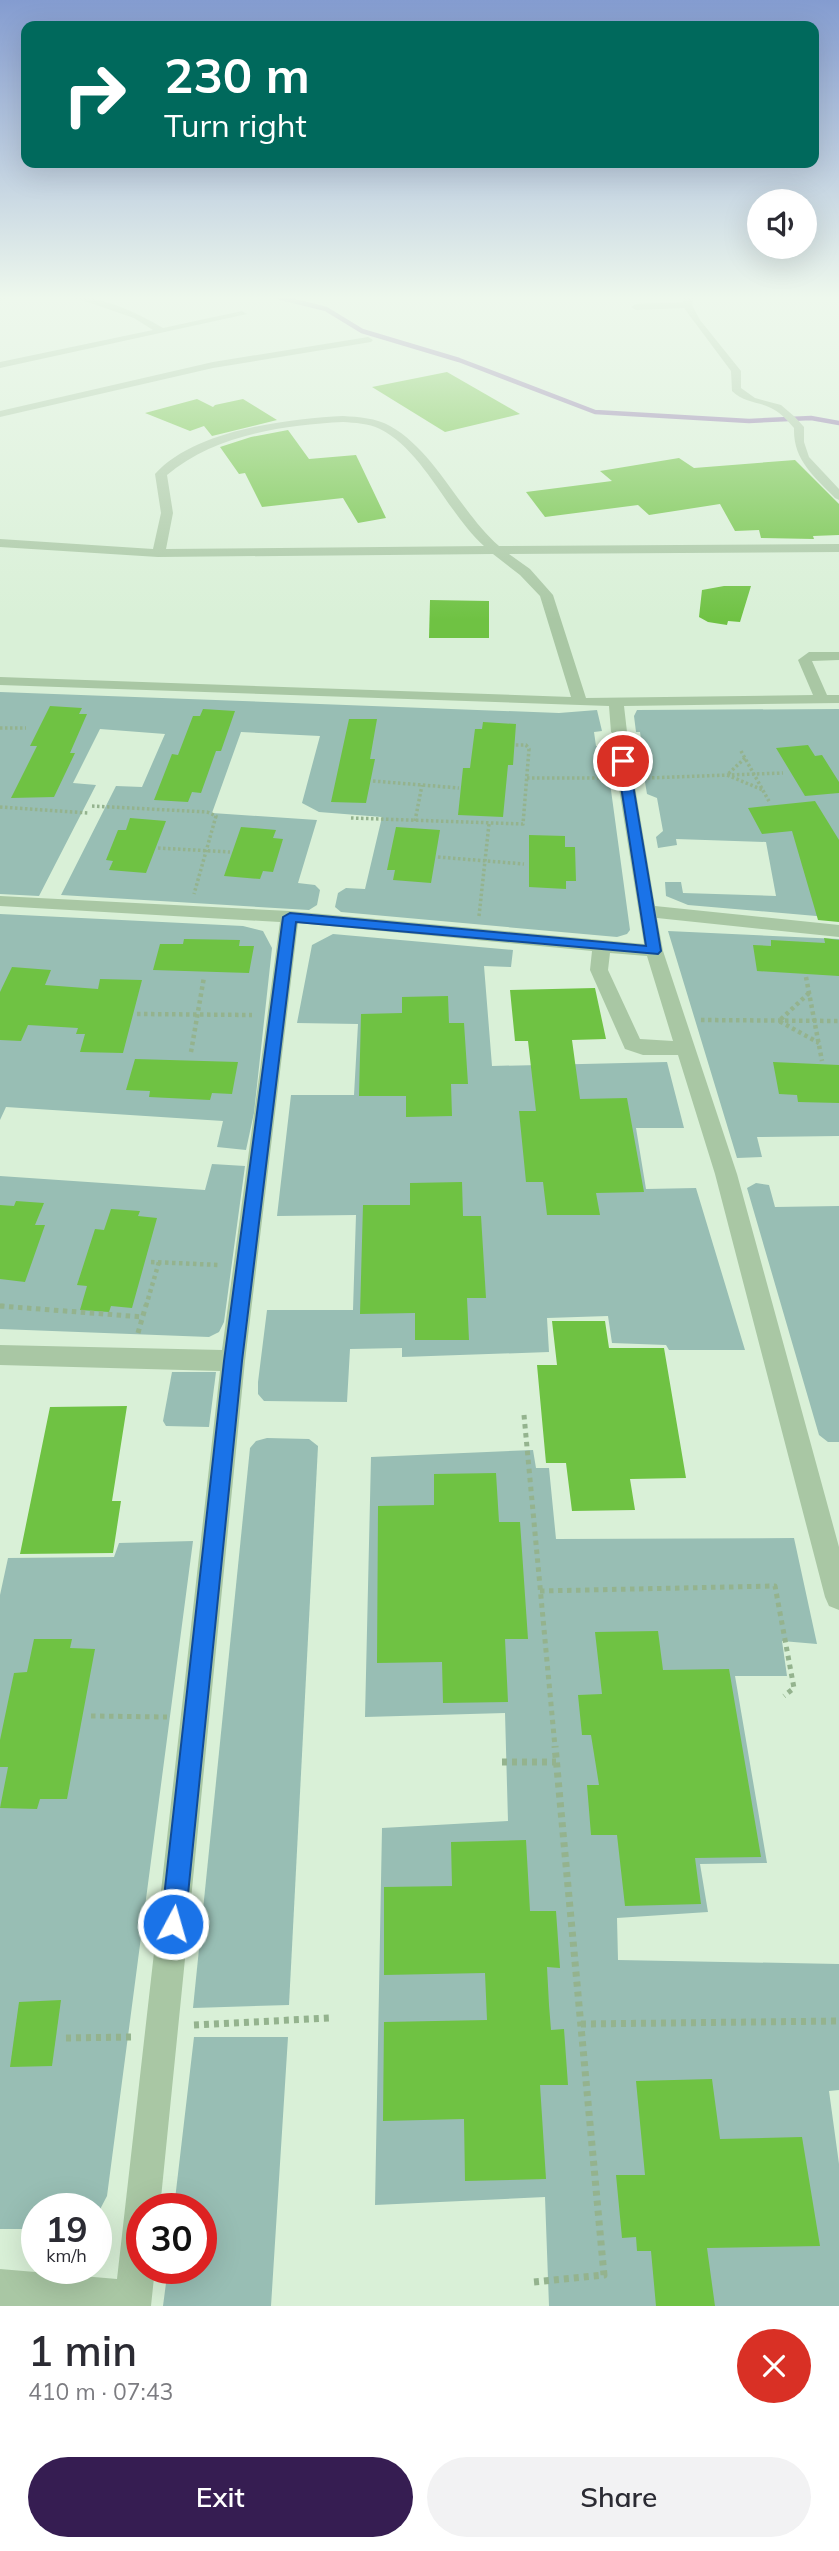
<!DOCTYPE html>
<html lang="en">
<head>
<meta charset="utf-8">
<style>
  :root { --surface:#fff; --page:#f2f2f3; --text:#2b2b33; --muted:#7c7c81; --accent:#361d52 }
  body { margin:0; font-family:Mulish,sans-serif; background:var(--page); color:var(--text); height:100vh; display:flex; flex-direction:column; font-size:26px; white-space:nowrap }
  * { box-sizing:border-box; margin:0 }
  p { font-size:23px; color:var(--muted) }
  .icon { flex:none; width:38px; height:38px; fill:none; stroke:currentColor; stroke-width:2; stroke-linecap:round; stroke-linejoin:round }
  .map { position:relative; height:2306px; overflow:hidden }
  .panel { display:flex; flex-direction:column; background:var(--surface); flex:1 }
  .panel>* { flex:none }
  .banner { position:absolute; left:21px; top:21px; width:798px; height:147px; border-radius:14px; box-shadow:0 7px 28px #0002; background:#00695c; color:#fff; overflow:hidden }
  .fabs { position:absolute; left:747px; top:189px; display:grid; gap:14px }
  .fabs a { display:grid; place-items:center; width:70px; height:70px; border-radius:50%; background:var(--surface); box-shadow:0 7px 28px #0002; font-size:35px }
  .speed { position:absolute; left:21px; top:2193px; display:flex; gap:14px; font-size:35px; font-weight:700; text-align:center }
  .speed>* { display:grid; place-content:center; width:91px; height:91px; border-radius:50%; background:var(--surface); box-shadow:0 7px 28px #0002; line-height:1 }
  .speed small { font-size:18px; font-weight:400 }
  .speed .limit { border:10px solid #d22; background:#fff; color:#111 }
  .pin { position:absolute; display:grid; place-items:center; width:60px; height:60px; color:#fff; margin:-30px; border:4px solid #fff; border-radius:50%; box-shadow:0 2px 7px #0007 }
  .me { position:absolute; width:77px; margin:-38px; rotate:6deg; stroke-linejoin:round; filter:drop-shadow(0 0 5px #0008) }
  .turn { display:flex; align-items:center; gap:24px; height:147px; padding:0 28px; font-size:32px }
  .turn .icon { width:91px; height:91px; stroke-width:2.5 }
  .turn b { display:block; font-size:49px; line-height:60px }
  .round { display:grid; place-items:center; flex:none; width:74px; height:74px; border-radius:37px; background:var(--page) }
  .summary { display:flex; align-items:center; justify-content:space-between; height:119px; padding:0 28px }
  h1 { font-size:42px; font-weight:600; line-height:52px }
  .action { display:flex; gap:14px; margin-top:auto; padding:14px 28px }
  .action a { flex:1; height:80px; border-radius:42px; background:var(--accent); color:#fff; font-size:28px; font-weight:600; line-height:80px; text-align:center }
  .action a+a { background:var(--page); color:var(--text) }
  .map>svg:first-child { display:block }
  .green { fill:#98beb4 }
  .lines { fill:none; stroke-linecap:round; stroke-linejoin:round }
  .stream { stroke:#8f77ac; stroke-width:4.5 }
  .building { fill:#6fc243 }
  .path-far3 { stroke:#94b38e; stroke-width:3.5; stroke-dasharray:2.5 2.5; stroke-linecap:butt }
  .path-far2 { stroke:#94b38e; stroke-width:4.5; stroke-dasharray:3.5 3.5; stroke-linecap:butt }
  .path-far1 { stroke:#94b38e; stroke-width:5; stroke-dasharray:4.5 4.5; stroke-linecap:butt }
  .path { stroke:#94b38e; stroke-width:7; stroke-dasharray:5 5; stroke-linecap:butt }
  .minor { fill:#a9c7a4; fill-rule:evenodd }
  .route { fill:#1a73e8; stroke:#114b97; stroke-width:2 }
</style>
</head>
<body>
<div class="map">
<svg width="839" height="2306" viewBox="0 0 839 2306">
  <rect width="100%" height="100%" fill="#d9f0d7"/>
  <g class="green">
    <path d="M0,692l559,21 38,-3 5,21 -8,1 2,14h9l25,184 -3,4 -10,3 -276,-25 -6,-5 3,-14 8,-5 19,1 17,-72 -63,-5 -17,-9 18,-67 -79,-4 -29,81 105,7 -19,63 17,2 5,5 -3,15 -8,5 -248,-15 55,-109 26,1 23,-53 -65,-5 -27,54 23,2 -57,111 -39,-2z"/>
    <path d="M839,709v209l-151,-13 -22,-9 -1,-14h16l2,11 93,3 -10,-54 -90,-3 1,6 -19,3 -2,-11 7,-6 -6,-33 -10,-4 -8,-48h3l-2,-14h-4l-2,-16 3,-6z"/>
    <path d="M0,914l243,12 20,5 9,17 -18,165 -8,37 -29,-3 6,-26 -217,-14 -6,13z"/>
    <path d="M668,931l171,8v197l-82,1 5,20 -25,1z"/>
    <path d="M333,934l180,16 -2,17 -27,-1 8,100 175,-4 17,66h-48l10,61 50,-1 49,162h-76l-3,-5 -54,-2 -4,-27 -61,2 2,34 -147,5v-9l-52,1 -3,53 -83,-1 -6,-7v-12l9,-72h86l3,-95 -79,1 14,-121h63l4,-71 -61,-1 15,-78z"/>
    <path d="M212,1164l33,2 -21,156 -5,10 -10,5 -209,-8v-153l205,14z"/>
    <path d="M756,1183l13,2 6,22 64,-1v236h-11l-9,-7 -72,-247z"/>
    <path d="M172,1372h44l-7,55 -43,-1 -3,-5z"/>
    <path d="M267,1438l42,1 9,7 -29,559 -96,3 57,-560 6,-7z"/>
    <path d="M533,1450l3,18h13l7,71 238,-1 23,106 -35,-3 5,35h-52l32,187 -67,1 8,48 -91,6 1,42 221,4v126l-10,1 10,73v142h-290l-4,-109 -170,8 7,-377 126,-7 -3,-108 -140,4 6,-260z"/>
    <path d="M193,1541l-86,655 -11,21v-9h-59v21h-37v-634l8,-37 106,-1 5,-14z"/>
    <path d="M194,2037h94l-17,269h-108l5,-38h33v-60h-27z"/>
  </g>
  <g class="lines">
    <path class="stream" d="M278,297l48,12 36,22 97,29 136,52 154,9 62,-3 28,5"/>
  </g>
  <g class="building">
    <path d="M447,372l73,42 -75,18 -73,-45z"/>
    <path d="M197,399l16,8 2,-2 28,-6 34,21 -65,16 -8,-10 -14,5 -45,-18z"/>
    <path d="M288,430l21,29 47,-4 30,63 -28,5 -15,-25 -81,9 -17,-34 -6,1 -19,-27 31,-10z"/>
    <path d="M679,458l15,10 101,-8 44,44v31l-26,1 1,3 -53,-1 -2,-8 -24,1 -15,-27 -71,11 -11,-10 -93,12 -19,-25 86,-11 -12,-10z"/>
    <path d="M724,586h27l-11,36 -12,-1 -1,4 -19,-3 -9,-5 3,-27z"/>
    <path d="M430,600l59,1v37h-60z"/>
    <path d="M50,706l32,2 -3,6h8l-17,39h5l-21,44 -43,1 26,-52h-7z"/>
    <path d="M203,709l32,2 -14,40h-5l-15,42 -9,-1 -4,10 -34,-2 18,-46 6,1 15,-39h7z"/>
    <path d="M349,719h28l-7,40h5l-9,44 -35,-1z"/>
    <path d="M483,722l33,2 -3,41h-5l-5,52 -45,-2 5,-47h7l5,-39h7z"/>
    <path d="M808,745l7,11 7,-1 17,27v11l-34,3 -29,-48z"/>
    <path d="M815,801l24,39v82l-21,-2 -26,-89 -30,3 -14,-26z"/>
    <path d="M130,818l36,3 -20,52 -37,-3 4,-9 -7,-1 12,-30h8z"/>
    <path d="M241,827l35,3 -3,8 10,1 -10,33 -10,-1 -3,8 -36,-3z"/>
    <path d="M396,827l44,3 -9,53 -38,-3 2,-10h-8z"/>
    <path d="M529,835l36,1v11h10l1,34h-10v8l-37,-2z"/>
    <path d="M824,938l15,2v36l-82,-5 -4,-26 18,1v-6l54,3z"/>
    <path d="M184,939l56,1 -1,6h15l-5,27 -96,-3 7,-26h23z"/>
    <path d="M12,967l39,3 -6,15 53,4 2,-10 42,1 -19,73 -43,-1 5,-18h-9l2,-6 -50,-3 -7,16 -21,-1v-48z"/>
    <path d="M595,988l11,51 -34,1 8,59 47,-1 17,94 -48,1 4,22h-53l-4,-33h-17l-7,-71h17l-8,-70h-13l-5,-51z"/>
    <path d="M448,996l1,27h15l4,61h-17l1,32 -46,1v-21h-47l2,-82 41,-1v-16z"/>
    <path d="M135,1059l103,3 -6,32 -20,-1 -2,7 -61,-3 1,-6 -24,-1z"/>
    <path d="M773,1062l66,3v38l-41,-1 -1,-7 -18,-1z"/>
    <path d="M462,1182l1,34h18l5,82h-19l2,42h-54v-27l-55,1 3,-109h47v-22z"/>
    <path d="M16,1201l28,2 -9,22h10l-20,57 -25,-3v-74l14,1z"/>
    <path d="M111,1209l29,2 -2,5 19,2 -25,90 -21,-2 -2,6 -29,-2 7,-24 -10,-1 18,-56 9,1z"/>
    <path d="M552,1321h53l4,27h55l22,130 -56,1 5,31 -63,1 -6,-48h-20l-9,-98h20z"/>
    <path d="M127,1406l-15,95h9l-8,52 -93,1 30,-147z"/>
    <path d="M496,1473l3,49h21l8,117h-23l3,63 -65,1 -1,-41 -65,1 1,-157 56,-1v-31z"/>
    <path d="M658,1631l5,39 66,-1 32,188 -66,1 6,46 -76,2 -8,-71h-26l-4,-50h12l-8,-50h-9l-4,-40 24,-1 -7,-62z"/>
    <path d="M34,1639h38l-2,9 25,1 -28,150h-27l-3,10 -37,-1 8,-41h-8v-27l14,-67 13,-1z"/>
    <path d="M526,1840l4,71h26l4,57 -13,-1 2,38 2,25 13,-1 4,56h-28l6,94 -81,2 -1,-62 -81,2 1,-99 103,-2 -2,-47 -101,2v-88l68,-1 -1,-44z"/>
    <path d="M61,2000l-9,66 -42,1 9,-65z"/>
    <path d="M712,2079l8,60 82,-2 18,109 -113,2 8,58h-59l-5,-55h-14l-1,-14 -14,1 -6,-63h29l-9,-94z"/>
  </g>
  <g class="lines">
    <g class="path-far3">
      <path d="M0,728h26"/>
      <path d="M741,751l29,52"/>
      <path d="M745,758l-18,17 36,15"/>
      <path d="M527,778h76"/>
      <path d="M647,778l136,-5"/>
      <path d="M373,781l86,7"/>
      <path d="M92,806l115,6 9,4 -22,78"/>
      <path d="M0,807l88,6"/>
      <path d="M351,818l172,6 6,-75 -3,-4h-11"/>
      <path d="M415,821l7,-36"/>
      <path d="M158,848l72,4"/>
      <path d="M438,857l86,7"/>
      <path d="M479,916l10,-92"/>
    </g>
    <g class="path-far2">
      <path d="M806,977l16,84"/>
      <path d="M809,993l-30,28 40,22"/>
      <path d="M137,1014l115,1"/>
      <path d="M701,1020l138,1"/>
      <path d="M191,1052l13,-75"/>
      <path d="M151,1262l69,3"/>
      <path d="M0,1306h5"/>
      <path d="M146,1306l13,-44"/>
    </g>
    <g class="path-far1">
      <path d="M0,1306l143,11"/>
      <path d="M138,1333l8,-28"/>
      <path d="M524,1415l31,332"/>
      <path d="M540,1591l235,-5 19,102 -10,8"/>
      <path d="M91,1716l76,1"/>
    </g>
    <g class="path">
      <path d="M502,1762h54"/>
      <path d="M581,2024l258,-3"/>
      <path d="M194,2025l136,-7"/>
      <path d="M66,2038l66,-1"/>
      <path d="M534,2282l70,-7 -49,-529"/>
    </g>
    <g class="minor">
      <path d="M0,297h6l-6,4z"/>
      <path d="M73,297c31,0 63,15 90,31l79,-17 5,3 -247,54v-6l153,-32 -19,-12z"/>
      <path d="M685,297h9l-2,8 8,15 41,51v17l14,10 26,7 14,12 9,10v15l5,15 30,32v11l-4,-2c-21,-22 -42,-38 -41,-70 -7,-8 -14,-16 -23,-20 -14,-7 -27,-5 -39,-17l-1,-20 -47,-63 -48,2 -5,-3 5,-3 47,-2z"/>
      <path d="M368,337l5,3 -2,2 -158,26 -213,49v-6l213,-49z"/>
      <path d="M343,416c16,1 33,2 47,10 45,25 70,86 109,120l340,-2v8l-330,2 21,15 23,26 33,103 227,-3 -15,-35 11,-8h30v8l-27,1 15,34h12v8l-215,3 3,26 -8,5 -8,-5 -2,-26 -609,-21v-8l571,20 -31,-101 -20,-21 -27,-21 -335,3 -158,-10v-8l153,10 8,-36 -6,-39c40,-44 131,-55 188,-58zM343,422c12,1 25,1 37,7 43,21 68,85 104,117l-318,3 7,-36 -6,-38c47,-40 116,-50 176,-53z"/>
      <path d="M620,740l8,5 27,161 184,19v12l-182,-19 6,33 74,223 102,373v63l-10,-4 -4,-9 -110,-423 -37,-119h-35l-18,-6 -35,-79 2,-19 -294,-28 -53,438 -85,847h-18v60h13l-4,38h-151v-37l117,10 103,-908 -220,-6v-20l222,5 58,-428 -280,-16v-10l290,15 354,33 -32,-199zM610,953l37,3 26,85 -33,-2 -32,-69z"/>
    </g>
  </g>
  <linearGradient id="sky" x2="0" y2="1"><stop stop-color="#849cd0"/><stop offset="0.48" stop-color="#eef8ed"/><stop offset="1" stop-color="#eef8ed" stop-opacity="0"/></linearGradient>
  <rect width="839" height="620" fill="url(#sky)"/>
  <path class="route" d="M623,758l6,3 32,190 -3,3 -362,-32 -54,439 -57,563 -4,8 -8,4 -9,-4 -3,-8 63,-563 59,-444 7,-4 356,33 -29,-185z"/>
</svg>
<div class="fabs">
<a><svg class="icon" aria-label="sound" viewBox="0 0 24 24"><path d="M4 9h4l5-4v14l-5-4H4zM17 9q2 3 0 6"/></svg></a>
</div>
<div class="speed"><div>19<small>km/h</small></div><div class="limit">30</div></div>
<div class="pin" style="left:623px;top:761px;background:#d93025"><svg class="icon" aria-label="arrive" viewBox="0 0 24 24"><path d="M6 21V4h12l-3 4 3 4H6"/></svg></div>
<svg class="me" style="left:173px;top:1924px" viewBox="-20 -20 40 40"><circle r="17" fill="#1a73e8" stroke="#fff" stroke-width="3"/><path d="M0-11L8 9 0 5-8 9z" fill="#fff"/></svg>
<div class="banner">
<div class="turn"><svg class="icon" aria-label="right" viewBox="0 0 24 24"><path d="M7 20v-9h11M14 6l5 5-5 5"/></svg><div><b>230 m</b>Turn right</div></div>
</div>
</div>
<section class="panel">
<div class="summary"><div><h1>1 min</h1><p>410 m · 07:43</p></div><a class="round" style="background:#d93025;color:#fff"><svg class="icon" aria-label="close" viewBox="0 0 24 24"><path d="M6 6l12 12M18 6L6 18"/></svg></a></div>
<div class="action"><a>Exit</a><a>Share</a></div>
</section>
</body>
</html>
